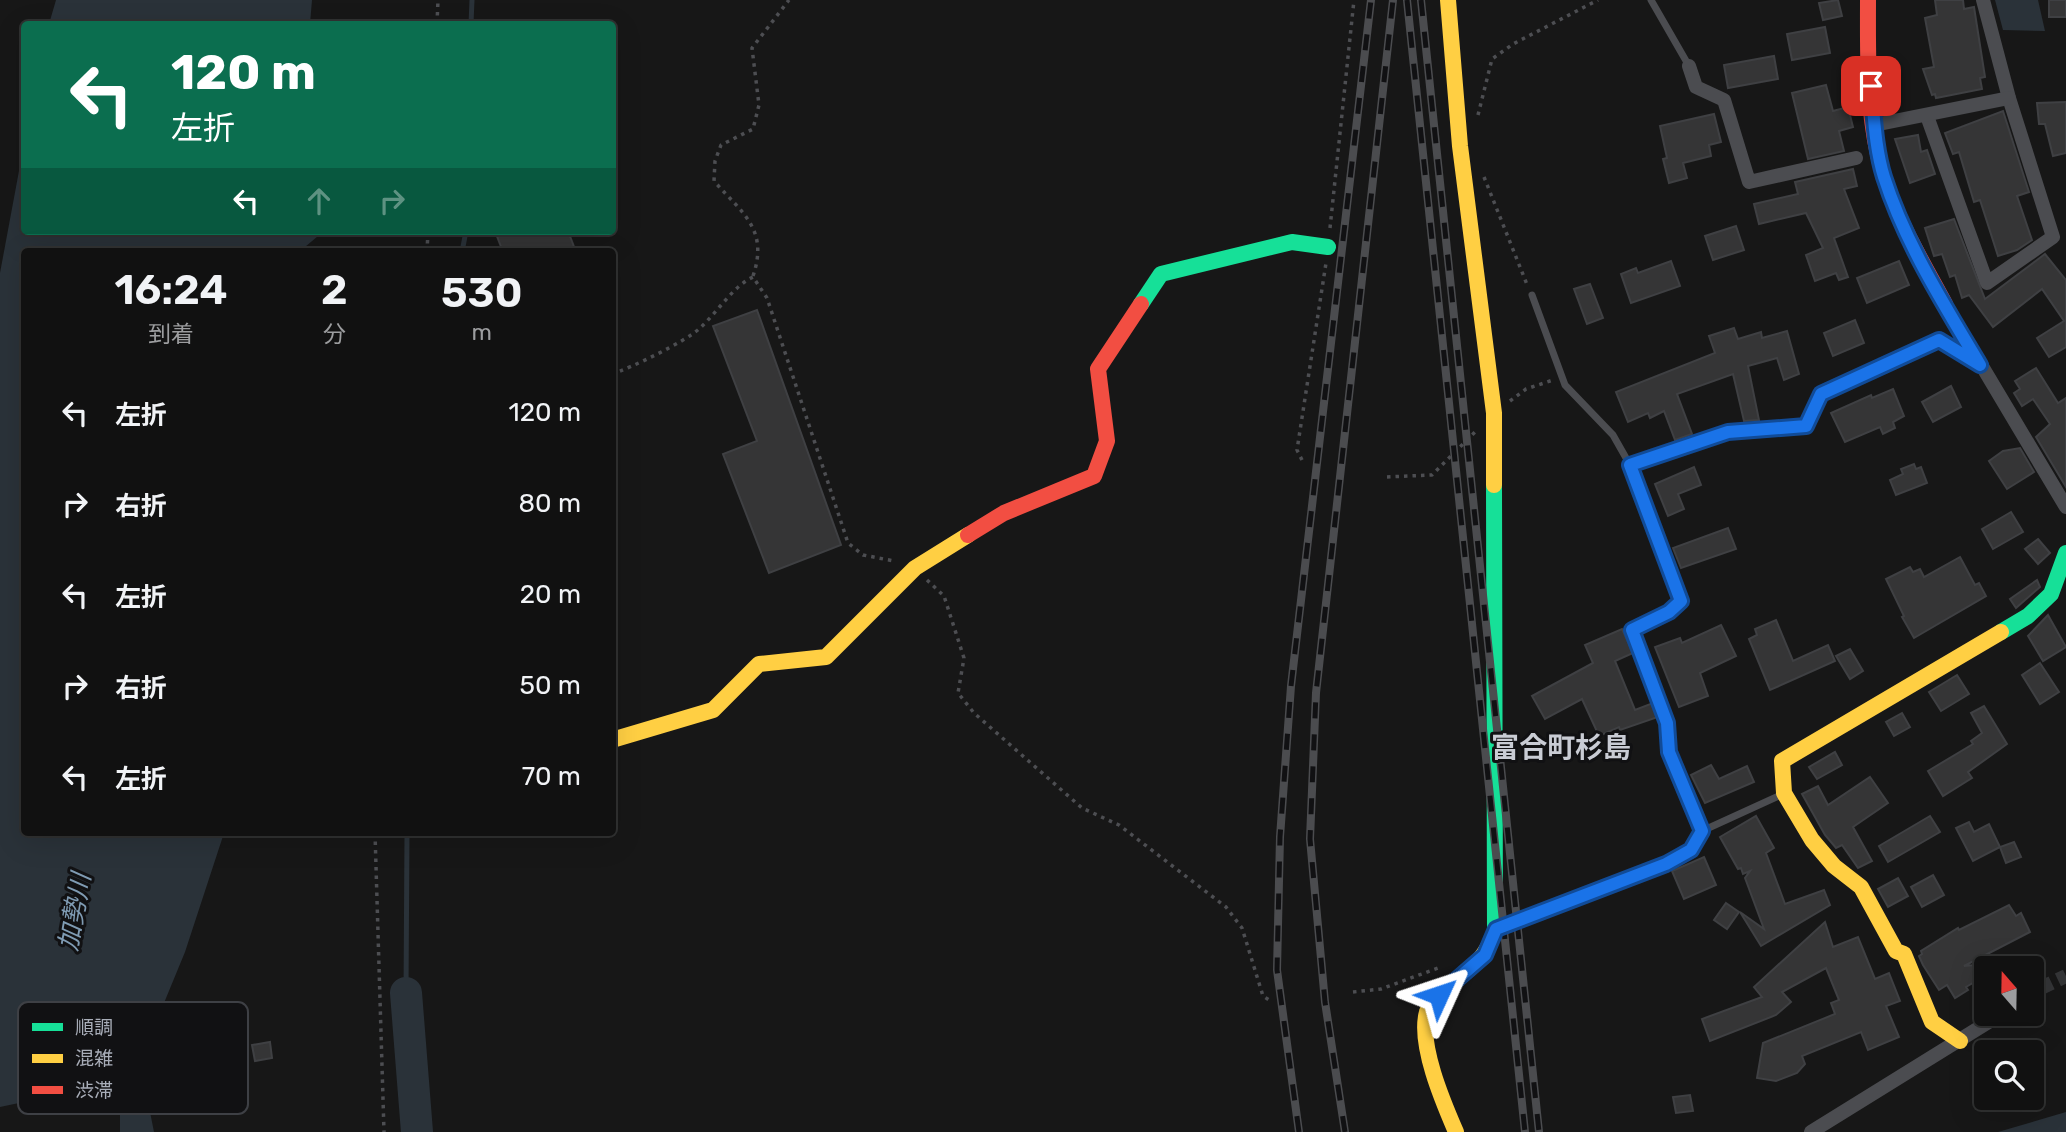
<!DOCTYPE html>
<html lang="ja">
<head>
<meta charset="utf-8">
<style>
  :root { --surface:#111; --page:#1a1a1a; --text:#f1f3f6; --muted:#9c9d9f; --line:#303131 }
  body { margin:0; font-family:Rubik,"Noto Sans JP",sans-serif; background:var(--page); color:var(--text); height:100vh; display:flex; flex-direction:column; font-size:26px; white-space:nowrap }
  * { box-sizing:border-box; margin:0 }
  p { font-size:23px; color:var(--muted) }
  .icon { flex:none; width:38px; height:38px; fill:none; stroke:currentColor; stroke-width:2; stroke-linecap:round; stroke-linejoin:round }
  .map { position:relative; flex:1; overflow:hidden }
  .details { position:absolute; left:21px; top:248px; width:595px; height:588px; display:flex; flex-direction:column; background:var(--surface); border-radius:7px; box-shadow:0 7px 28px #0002,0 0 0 2px var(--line) }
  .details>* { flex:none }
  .hud { position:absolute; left:21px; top:21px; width:595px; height:214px; border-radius:7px; box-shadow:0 7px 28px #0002,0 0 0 2px var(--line); background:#0b6e4f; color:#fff; overflow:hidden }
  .needle { width:46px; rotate:340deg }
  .controls { position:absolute; left:1974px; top:956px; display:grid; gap:14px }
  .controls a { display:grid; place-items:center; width:70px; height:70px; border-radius:7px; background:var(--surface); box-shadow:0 7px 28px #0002,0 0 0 2px var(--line); font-size:35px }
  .pin { position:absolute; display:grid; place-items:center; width:60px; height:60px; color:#fff; margin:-30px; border-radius:14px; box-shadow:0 4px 10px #0006 }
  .me { position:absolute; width:77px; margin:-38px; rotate:48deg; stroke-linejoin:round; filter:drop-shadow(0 0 5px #0008) }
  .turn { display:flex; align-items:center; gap:24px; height:147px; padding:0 35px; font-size:32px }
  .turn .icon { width:91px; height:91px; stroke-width:2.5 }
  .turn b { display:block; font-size:49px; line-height:60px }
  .lanes { display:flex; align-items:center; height:66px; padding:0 35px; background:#0003; justify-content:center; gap:35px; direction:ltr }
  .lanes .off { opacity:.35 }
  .eta { display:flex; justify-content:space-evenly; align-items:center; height:119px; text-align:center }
  .eta b { font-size:42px; font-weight:600; line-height:49px }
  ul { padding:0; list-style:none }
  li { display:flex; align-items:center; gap:21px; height:91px; padding:0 35px }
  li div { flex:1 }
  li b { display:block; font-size:26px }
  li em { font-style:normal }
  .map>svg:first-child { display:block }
  .water { fill:#2a3239 }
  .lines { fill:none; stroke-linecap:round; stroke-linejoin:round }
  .stream { stroke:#2a3239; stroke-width:5 }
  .river { stroke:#2a3239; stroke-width:32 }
  .building { fill:#353536; stroke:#3f4043; stroke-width:2 }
  .street-tunnel { stroke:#343537; stroke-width:14; stroke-dasharray:14 7; stroke-linecap:butt }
  .path { stroke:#4d4e52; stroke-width:3.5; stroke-dasharray:3.5 5; stroke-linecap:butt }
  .lane { stroke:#4b4c50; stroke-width:7 }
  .street { stroke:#4b4c50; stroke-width:14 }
  .fast { stroke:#16e098; stroke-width:16 }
  .slow { stroke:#ffcf43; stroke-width:16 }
  .jam { stroke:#f24e42; stroke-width:16 }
  .rail-casing { stroke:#4b4c4f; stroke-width:8 }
  .rail { stroke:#111113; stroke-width:5; stroke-dasharray:16; stroke-linecap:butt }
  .route-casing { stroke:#114b97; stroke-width:18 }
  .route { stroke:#1a73e8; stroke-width:12 }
  .labels { text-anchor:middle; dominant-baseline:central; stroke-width:6; stroke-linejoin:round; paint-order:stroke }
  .water-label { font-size:26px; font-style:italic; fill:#7f9bb3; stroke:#111113 }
  .quarter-label { font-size:28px; font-weight:bold; fill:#c9ccd4; stroke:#111113 }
  .key { fill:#111113; stroke:#3e4045; stroke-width:2 }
  .key-label { font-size:19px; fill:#a8adb8 }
</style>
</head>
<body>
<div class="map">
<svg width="2066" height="1132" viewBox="0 0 2066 1132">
  <rect width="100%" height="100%" fill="#171717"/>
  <g class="water">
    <path d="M56,0h256l-2,24h-261z"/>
    <path d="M1995,0h43l7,31 -42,-1z"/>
    <path d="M24,144v87h300l-25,21h-275v581h200l-39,119 -28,68 42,3 -5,36 -56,23v20l12,10 4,20h-34v-35l-16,-12 -104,22v-834z"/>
    <path d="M2066,1112v20h-68z"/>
  </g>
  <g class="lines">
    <g class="stream">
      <path d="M471,24l1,-24"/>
      <path d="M462,252l4,-21"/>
      <path d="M406,993l1,-160"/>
    </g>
    <path class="river" d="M406,993l11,139"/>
  </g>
  <g class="building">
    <path d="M1838,0l4,16 -19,4 -4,-17z"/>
    <path d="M1935,0h28l1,9 10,-2 11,70 -5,1 2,11 -46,9 -1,-4 -3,1 -9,-26 11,-2 -9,-49 12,-3z"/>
    <rect x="2049" y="0" width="17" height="17"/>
    <path d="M1825,27l5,26 -38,7 -5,-26z"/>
    <path d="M1774,56l4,23 -50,9 -4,-23z"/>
    <path d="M1826,85l7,26 15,-4 5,20 -14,4 5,20 -36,8 -16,-66z"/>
    <path d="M2066,102v51l-13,3 -8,-32h-6l-2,-21z"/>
    <path d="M2003,111l26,81 -12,4 15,44 -15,10 -19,6 -18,-56 -6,2 -15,-50 -6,2 -8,-21z"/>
    <path d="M1714,114l7,28 -12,3 2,11 -28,7 4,15 -18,5 -6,-24 4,-1 -7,-32z"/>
    <path d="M1918,135l3,17 6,-2 8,24 -25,9 -15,-44z"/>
    <path d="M1853,169l4,17 -13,3 15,39 -25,10 14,39 -9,3 -3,-7 -21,8 -9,-26 17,-7 -17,-35 -47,11 -5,-20 44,-10 -3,-12z"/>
    <path d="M1954,219l31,80 60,-45 21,26v67l-17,10 -12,-19 27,-17 -22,-32 -49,38 -24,-32 -7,3 -7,-23 -5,2 -8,-23 -8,2 -9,-28z"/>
    <path d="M1736,226l8,24 -31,10 -8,-24z"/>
    <path d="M495,231h73l8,21h-73z"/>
    <path d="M1671,261l9,25 -49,17 -10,-29 15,-6 2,5z"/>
    <path d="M1899,261l10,24 -42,18 -10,-25z"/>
    <path d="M1590,284l13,34 -16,6 -13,-35z"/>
    <path d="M757,310l84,235 -72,28 -46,-119 34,-13 -44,-115z"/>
    <path d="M1855,320l9,23 -31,13 -9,-23z"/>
    <path d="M1734,328l4,11 23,-7 1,6 25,-7 12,43 -15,6 -7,-22 -29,8 11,54 -15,1 -11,-47 -56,20 15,40 -17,6 -11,-29 -14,7 -2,-5 -20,9 -12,-30 99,-39 -6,-17z"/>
    <path d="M2036,368l22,35 8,-5v89l-30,-50 14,-13 -17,-25 -11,7 -8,-13 6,-4 -5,-8z"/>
    <path d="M1951,386l10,21 -28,15 -11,-20z"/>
    <path d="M1893,389l11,27 -11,6 2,6 -12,6 -3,-7 -35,15 -14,-29 40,-18 1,3z"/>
    <path d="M2020,448l14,24 -27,17 -18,-28 14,-10z"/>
    <path d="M1914,464l2,5 5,-2 6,16 -31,12 -6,-15 13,-6 -2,-5z"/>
    <path d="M1694,467l7,18 -23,9 6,15 -16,7 -13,-32z"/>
    <path d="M2011,512l12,20 -30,17 -11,-20z"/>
    <path d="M1728,528l8,21 -55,19 -8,-20z"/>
    <path d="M2038,539l12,14 -12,11 -13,-15z"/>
    <path d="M1960,557l15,28 4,-2 7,13 -72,42 -12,-21 2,-1 -18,-37 24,-12 3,5 7,-3 4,8z"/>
    <path d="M2037,580l3,7 -24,21 -6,-9z"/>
    <path d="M2048,615l18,32 -23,14 -15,-25z"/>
    <path d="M1776,620l17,41 35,-16 7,16 -65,29 -21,-51 8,-4 -2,-6z"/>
    <path d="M1721,625l15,31 -36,17 8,23 -29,11 -24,-60 25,-9 2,5z"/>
    <path d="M1622,629l11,24 -18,8 20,49 18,-7 5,14 -38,13 -1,-3 -20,9 -17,-37 -37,20 -13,-23 61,-33 -8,-18z"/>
    <path d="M1850,649l13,22 -13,8 -14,-23z"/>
    <path d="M2040,663l19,29 -19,12 -18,-29z"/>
    <path d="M1957,675l12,19 -28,17 -12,-19z"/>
    <path d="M1984,706l23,38 -39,28 4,6 -29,18 -15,-25 45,-27 -2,-3 11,-8 -11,-20z"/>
    <path d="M1902,713l8,14 -16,9 -8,-14z"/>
    <path d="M1835,752l7,13 -25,14 -8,-12z"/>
    <path d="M1711,765l8,14 28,-13 7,16 -49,21 -14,-28z"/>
    <path d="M1870,777l18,26 -35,24 19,34 -14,7 -16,-23 -6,3 -11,-13 -23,-41 16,-8 10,19z"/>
    <path d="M1756,816l18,32 -8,5 19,51 39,-14 6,15 -69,41 -21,-34 24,17 -19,-51 5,-7 -7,3 -2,-6 -3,1 -18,-32z"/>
    <path d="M1930,816l10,16 -52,30 -9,-16z"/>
    <path d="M1969,822l5,10 15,-8 11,23 -27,14 -17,-33z"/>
    <path d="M2014,842l7,15 -15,6 -6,-16z"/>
    <path d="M1704,857l12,28 -32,14 -12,-28z"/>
    <path d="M1933,875l11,20 -22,12 -11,-20z"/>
    <path d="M1898,878l10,18 -20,11 -10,-18z"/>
    <path d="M1726,903l13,9 -12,17 -13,-9z"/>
    <path d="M2009,905l7,11 5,-3 9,19 -66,34 11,-1 8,12 -17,10 2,3 -13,8 -8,-13 -8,5 -16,-25 -4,-9 3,-2 -1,-3 37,-23 1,2z"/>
    <path d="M1825,922l8,25 25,-10 17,42 14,-6 11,28 -14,5 13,31 -31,13 -7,-18 -59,24 3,8 -8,9 -21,8 -19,-3 6,-35 72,-29 -4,-11 8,-3 -13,-32 -44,24 9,10 -15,13 -66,26 -8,-22 60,-22 -8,-10z"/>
    <path d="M270,1042l2,16 -17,3 -3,-16z"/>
    <path d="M1690,1095l3,16 -17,2 -3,-16z"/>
  </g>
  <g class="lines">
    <path class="street-tunnel" d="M2039,989l27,-13"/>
    <g class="path">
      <path d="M437,24l1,-24"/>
      <path d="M1478,115l14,-56 21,-15 85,-44"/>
      <path d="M1484,177l44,110"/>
      <path d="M1330,228l24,-228"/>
      <path d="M427,252l1,-21"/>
      <path d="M753,276c16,-47 -11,-63 -39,-95l1,-20 6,-16 32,-16 6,-24 -7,-57 37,-48"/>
      <path d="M612,374c19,-6 74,-33 87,-45 18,-16 34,-43 54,-52l14,21 81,245 15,12 31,6"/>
      <path d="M1510,401l16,-12 27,-9"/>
      <path d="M1302,460l-5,-10 29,-187"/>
      <path d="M1387,477l45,-2 43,-43"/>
      <path d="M927,580l17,16 20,62 -6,35 16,20 108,95 37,17 107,82 16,21 21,68 6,4"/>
      <path d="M375,833l9,299"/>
      <path d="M1353,992l28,-3 57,-21"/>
    </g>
    <g class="lane">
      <path d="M1651,0l38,66"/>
      <path d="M1532,295l33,90 48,50 17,30"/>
      <path d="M1632,630l35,93 2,29 33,79"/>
      <path d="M1500,928l166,-64 25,-14 11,-19 81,-37"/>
    </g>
    <g class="street">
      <path d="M1689,66l7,21 28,13 25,82 107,-24"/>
      <path d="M1927,116l60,167 66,-46 -44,-139 -26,-98"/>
      <path d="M1874,125l135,-27"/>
      <path d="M1945,304l121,203"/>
      <path d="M1632,630l37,-18 12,-11 -51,-136 98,-33 78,-6 15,-32 118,-54 41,25"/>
      <path d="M2032,993l7,-4"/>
      <path d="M1811,1132l192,-119"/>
    </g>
    <g class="fast">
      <path d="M1141,304l20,-30 131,-32 36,5"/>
      <path d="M1494,485l1,446"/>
      <path d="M2001,632l27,-16 23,-22 15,-41"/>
    </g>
    <g class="slow">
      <path d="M1448,0l12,146 34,267v72"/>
      <path d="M612,740l101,-30 46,-46 67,-7 89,-89 53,-33"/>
      <path d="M1960,1041l-28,-19 -28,-68 -8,-3 -35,-64 -27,-21 -22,-26 -28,-47 -2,-32 219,-129"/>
      <path d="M1456,1132c-13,-30 -38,-88 -29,-120 2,-9 9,-15 16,-21 24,-21 41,-28 52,-60"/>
    </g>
    <g class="jam">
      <path d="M1868,0c0,59 -2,120 16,177 14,45 39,86 61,127"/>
      <path d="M968,535l36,-22 90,-37 13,-35 -9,-72 43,-65"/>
    </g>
    <g class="rail-casing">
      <g id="rail">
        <path d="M1407,0l118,1132"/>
        <path d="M1421,0l118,1132"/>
        <path d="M1299,1132l-22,-162 3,-133 11,-151 80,-686"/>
        <path d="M1345,1132l-20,-130 -15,-163 6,-146 77,-693"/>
      </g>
    </g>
    <use href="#rail" class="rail"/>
  </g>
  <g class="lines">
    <g class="route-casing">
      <path id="route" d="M1439,995l46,-40 11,-26 170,-65 25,-14 11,-19 -33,-79 -2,-29 -35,-93 37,-18 12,-11 -51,-136 98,-33 78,-6 15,-32 118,-54 41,25c-35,-59 -75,-122 -96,-188 -9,-29 -10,-61 -13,-91"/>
    </g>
    <use href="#route" class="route"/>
  </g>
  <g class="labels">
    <g class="water-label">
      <text transform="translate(75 912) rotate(-80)">加勢川</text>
    </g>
    <g class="quarter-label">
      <text x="1561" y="747">富合町杉島</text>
    </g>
  </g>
  <rect x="18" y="1002" width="230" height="112" rx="10" class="key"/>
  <rect x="32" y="1023" width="31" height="8" fill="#16e098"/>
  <rect x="32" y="1054" width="31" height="9" fill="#ffcf43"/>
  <rect x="32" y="1086" width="31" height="8" fill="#f24e42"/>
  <g class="key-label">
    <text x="75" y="1034">順調</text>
    <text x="75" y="1065">混雑</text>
    <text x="75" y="1097">渋滞</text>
  </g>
</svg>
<div class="controls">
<a><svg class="needle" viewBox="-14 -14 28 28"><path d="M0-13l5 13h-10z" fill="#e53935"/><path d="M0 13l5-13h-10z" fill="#9c9d9f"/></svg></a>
<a><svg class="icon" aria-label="search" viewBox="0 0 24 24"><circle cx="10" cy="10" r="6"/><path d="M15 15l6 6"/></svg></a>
</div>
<div class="pin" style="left:1871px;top:86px;background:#d93025"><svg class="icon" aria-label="arrive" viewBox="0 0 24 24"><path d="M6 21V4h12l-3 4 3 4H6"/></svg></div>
<svg class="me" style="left:1439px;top:995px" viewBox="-20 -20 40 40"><path d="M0-17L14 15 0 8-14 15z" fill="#1a73e8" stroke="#fff" stroke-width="4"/></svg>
<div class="hud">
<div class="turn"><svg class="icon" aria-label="left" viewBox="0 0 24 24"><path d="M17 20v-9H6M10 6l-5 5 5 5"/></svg><div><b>120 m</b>左折</div></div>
<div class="lanes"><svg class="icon" aria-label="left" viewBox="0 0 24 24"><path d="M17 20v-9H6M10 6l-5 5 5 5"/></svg><svg class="icon off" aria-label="ahead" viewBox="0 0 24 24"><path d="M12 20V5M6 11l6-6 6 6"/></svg><svg class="icon off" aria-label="right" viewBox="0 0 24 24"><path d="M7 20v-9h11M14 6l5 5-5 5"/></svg></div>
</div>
<section class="details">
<div class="eta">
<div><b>16:24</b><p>到着</p></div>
<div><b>2</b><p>分</p></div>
<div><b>530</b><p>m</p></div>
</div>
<ul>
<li><svg class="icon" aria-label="left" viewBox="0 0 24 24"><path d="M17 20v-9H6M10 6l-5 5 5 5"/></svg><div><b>左折</b></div><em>120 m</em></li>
<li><svg class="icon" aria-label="right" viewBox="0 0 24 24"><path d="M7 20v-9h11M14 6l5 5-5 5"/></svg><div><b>右折</b></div><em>80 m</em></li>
<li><svg class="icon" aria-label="left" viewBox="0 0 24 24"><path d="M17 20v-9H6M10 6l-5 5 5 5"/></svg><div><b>左折</b></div><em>20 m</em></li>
<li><svg class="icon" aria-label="right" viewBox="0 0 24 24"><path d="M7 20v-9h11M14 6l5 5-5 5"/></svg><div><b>右折</b></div><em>50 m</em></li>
<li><svg class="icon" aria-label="left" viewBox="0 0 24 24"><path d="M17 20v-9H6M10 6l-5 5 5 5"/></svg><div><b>左折</b></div><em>70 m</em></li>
</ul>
</section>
</div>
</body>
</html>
